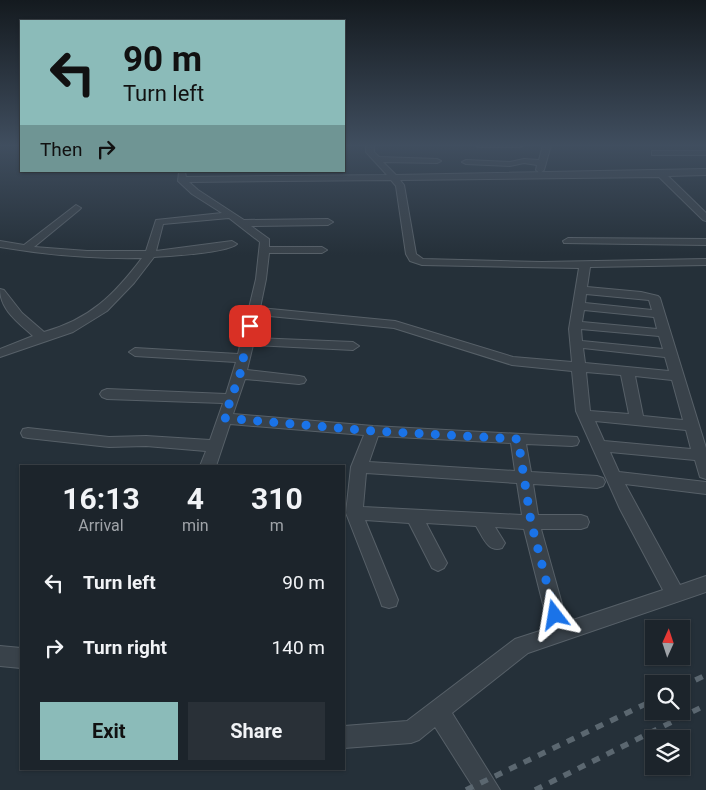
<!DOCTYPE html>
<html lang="en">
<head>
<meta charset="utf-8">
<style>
  :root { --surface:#1c242b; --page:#293037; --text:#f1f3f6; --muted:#a0a4a9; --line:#3a4147; --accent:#8bbbb9 }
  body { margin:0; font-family:Roboto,sans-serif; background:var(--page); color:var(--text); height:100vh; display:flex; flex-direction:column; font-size:19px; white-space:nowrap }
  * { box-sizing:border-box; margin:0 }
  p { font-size:16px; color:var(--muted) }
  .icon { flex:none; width:28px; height:28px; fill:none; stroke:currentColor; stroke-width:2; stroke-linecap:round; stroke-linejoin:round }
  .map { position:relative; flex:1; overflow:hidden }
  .side { position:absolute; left:20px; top:465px; width:325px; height:305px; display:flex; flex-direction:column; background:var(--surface); border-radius:0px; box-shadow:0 1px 4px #0004,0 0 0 1px var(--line) }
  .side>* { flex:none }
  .top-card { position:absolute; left:20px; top:20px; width:325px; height:152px; border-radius:0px; box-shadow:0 1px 4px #0004,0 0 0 1px var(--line); background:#8bbbb9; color:#111; overflow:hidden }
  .needle { width:32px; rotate:3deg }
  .buttons { position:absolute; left:645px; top:620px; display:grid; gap:10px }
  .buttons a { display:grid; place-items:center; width:45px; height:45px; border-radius:0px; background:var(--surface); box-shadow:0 1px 4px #0004,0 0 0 1px var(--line); font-size:25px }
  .pin { position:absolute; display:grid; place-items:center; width:42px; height:42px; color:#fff; margin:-21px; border-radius:10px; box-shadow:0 2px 8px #0006 }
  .me { position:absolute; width:55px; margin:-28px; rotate:346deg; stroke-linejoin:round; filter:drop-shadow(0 0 4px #0008) }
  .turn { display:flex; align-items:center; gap:18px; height:105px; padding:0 20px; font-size:22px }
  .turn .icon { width:65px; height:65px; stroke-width:2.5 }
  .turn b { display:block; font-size:35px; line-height:42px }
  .then { display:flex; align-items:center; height:48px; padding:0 20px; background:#0003; gap:10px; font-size:19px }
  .eta { display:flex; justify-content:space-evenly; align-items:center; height:85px; text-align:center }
  .eta b { font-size:30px; font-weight:700; line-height:35px }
  .cta { display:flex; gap:10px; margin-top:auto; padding:10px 20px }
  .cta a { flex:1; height:58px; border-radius:0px; background:var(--accent); color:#111; font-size:20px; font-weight:700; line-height:58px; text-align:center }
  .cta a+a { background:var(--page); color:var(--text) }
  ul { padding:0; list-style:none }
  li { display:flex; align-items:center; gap:15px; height:65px; padding:0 20px }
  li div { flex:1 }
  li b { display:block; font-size:19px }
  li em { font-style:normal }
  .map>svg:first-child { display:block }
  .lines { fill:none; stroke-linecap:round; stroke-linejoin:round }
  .street-casing { stroke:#576068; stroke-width:2 }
  .street { fill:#39424a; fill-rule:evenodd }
  .rail { stroke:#5b6770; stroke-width:5.5; stroke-dasharray:8 8; stroke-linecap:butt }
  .route { stroke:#1a73e8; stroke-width:9; stroke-dasharray:0 16.2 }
</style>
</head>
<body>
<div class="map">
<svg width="706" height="790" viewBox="0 0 706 790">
  <rect width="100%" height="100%" fill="#253039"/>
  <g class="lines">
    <g class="street-casing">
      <g id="street">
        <path d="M366,145h8v7l5,5 58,2 4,2 -4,2 -54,-1 13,13 310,-6v6l-38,1 38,37v8l-3,-1 -44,-43 -259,3 4,5 12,69 7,5 119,3 164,-3v6l-116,2 -3,20 54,5 17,4 2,2 46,150v31l-6,-2 -5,-17 -85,-8 9,20 87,10v12l-81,-10 55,101 26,-9v16l-178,61 -76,60 48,77h-25l-40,-63 -16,13 -8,3 -67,5v-22l63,-5 108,-82 34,-11 -25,-99 -29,-2 10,16 -3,5c-14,5 -19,-11 -26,-22l-50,-3 21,40 -3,5 -6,3 -6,-3 -23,-45 -44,-3 33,80 -2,6 -7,2 -7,-2 -2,-6 -34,-87 5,-46 13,-32 -134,-11 -14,42h-16l6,-15 -60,-5 -37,1 -81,-9 -5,-1 -2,-4 2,-4 5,-1 81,9 37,-1 64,4 13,-37 -116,-4 -5,-2 -2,-3 2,-3 5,-2 119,5 10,-32 -101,-6 -6,-4 6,-4 103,6 18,-75 4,-37 -31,-24 -66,6 -7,27 76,-10 5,3c-10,9 -67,12 -83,13l-20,26 -27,28 -34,21 -73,25v-8l33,-13c-14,-13 -33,-26 -33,-47l4,1 18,23 22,19c46,-13 70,-37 98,-74 -48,1 -95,-3 -142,-11v-6l24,4 52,-40 5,3 -2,2 -45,37 53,4h59l10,-31 66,-7 -30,-19 -14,-13 1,-9h6l1,5 201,-2 -21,-23zM391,180l5,6 10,68 4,7 12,4 157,3 -10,61 3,33 -59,-5 -118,-36 -135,-13 6,-29 3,-26h53l5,-3 -5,-3h-53v-8l-18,-13 77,-1 5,-3 -5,-3 -84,1 -46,-30 -9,-8zM586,294l63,6 3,10 -67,-7zM584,310l70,7 3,12 -75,-7zM259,315l135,13 118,37 60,6 4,40 44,98 43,81 -96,32 -26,-93h40l6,-2 2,-5 -2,-5 -6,-2h-43l-5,-31 64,4 6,-2 2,-4 -2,-4 -6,-2 -66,-4 -5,-28 46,2 5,-1 2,-4 -2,-4 -204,-11 -140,-12 12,-35 54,5 5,-1 2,-3 -2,-3 -5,-1 -52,-6 6,-25 100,5 6,-4 -6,-4 -99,-4zM581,329l78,7 4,13 -81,-8zM583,348l82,9 4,14 -84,-8zM586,372l35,3 8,39 -39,-3zM635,376l37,4 11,40 -40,-4zM595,421l91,9 5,19 -87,-8zM378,436l133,7 4,28 -146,-9zM366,473l151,10 5,32 -159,-8z"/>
        <path d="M475,145h49l-4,2h-41z"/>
        <path d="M543,145h8l-7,25 -4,3 -4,-3 1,-5 -13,-2 -14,3 -44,-2 -4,-2 4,-2 44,2 14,-3 15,1z"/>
        <rect x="652" y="151" width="54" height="4"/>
        <path d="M568,238l138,1v6l-142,-2 -1,-2z"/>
        <path d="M0,646l21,2v20l-21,-2z"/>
      </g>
    </g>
    <use href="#street" class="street"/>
    <g class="rail">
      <path d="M681,687l25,-12"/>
      <path d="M466,790l188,-90"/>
      <path d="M535,790l171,-85"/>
    </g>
  </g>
  <linearGradient id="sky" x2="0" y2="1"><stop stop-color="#141a1f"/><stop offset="0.57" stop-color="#404e5f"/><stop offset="1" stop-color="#404e5f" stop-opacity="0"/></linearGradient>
  <rect width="706" height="255" fill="url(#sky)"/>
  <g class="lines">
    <path class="route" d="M250,326l-10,48 -16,44 149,13 145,8 13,83 24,93"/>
  </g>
</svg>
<div class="buttons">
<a><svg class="needle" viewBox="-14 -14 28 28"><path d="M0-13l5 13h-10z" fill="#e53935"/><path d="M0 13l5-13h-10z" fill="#a0a4a9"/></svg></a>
<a><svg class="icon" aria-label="search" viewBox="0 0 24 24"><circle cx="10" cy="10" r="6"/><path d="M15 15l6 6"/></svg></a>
<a><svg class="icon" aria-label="layers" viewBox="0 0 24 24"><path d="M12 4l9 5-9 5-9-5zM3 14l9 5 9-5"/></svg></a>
</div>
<div class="pin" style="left:250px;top:326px;background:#d93025"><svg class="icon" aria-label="arrive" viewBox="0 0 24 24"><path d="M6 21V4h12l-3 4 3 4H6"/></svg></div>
<svg class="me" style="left:555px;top:615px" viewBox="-20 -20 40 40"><path d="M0-17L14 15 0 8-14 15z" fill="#1a73e8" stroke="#fff" stroke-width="4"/></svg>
<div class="top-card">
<div class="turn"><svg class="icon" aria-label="left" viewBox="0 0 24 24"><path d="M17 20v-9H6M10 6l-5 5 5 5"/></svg><div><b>90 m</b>Turn left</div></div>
<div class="then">Then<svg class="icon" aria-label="right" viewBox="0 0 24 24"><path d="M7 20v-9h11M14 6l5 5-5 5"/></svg></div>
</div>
<section class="side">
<div class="eta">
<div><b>16:13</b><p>Arrival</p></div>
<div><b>4</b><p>min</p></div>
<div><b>310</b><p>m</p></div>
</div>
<ul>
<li><svg class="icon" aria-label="left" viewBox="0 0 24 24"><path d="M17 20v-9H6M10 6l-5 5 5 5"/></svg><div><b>Turn left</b></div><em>90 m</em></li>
<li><svg class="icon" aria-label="right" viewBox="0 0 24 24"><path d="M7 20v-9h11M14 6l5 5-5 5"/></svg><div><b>Turn right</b></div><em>140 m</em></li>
</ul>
<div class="cta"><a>Exit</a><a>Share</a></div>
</section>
</div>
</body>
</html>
